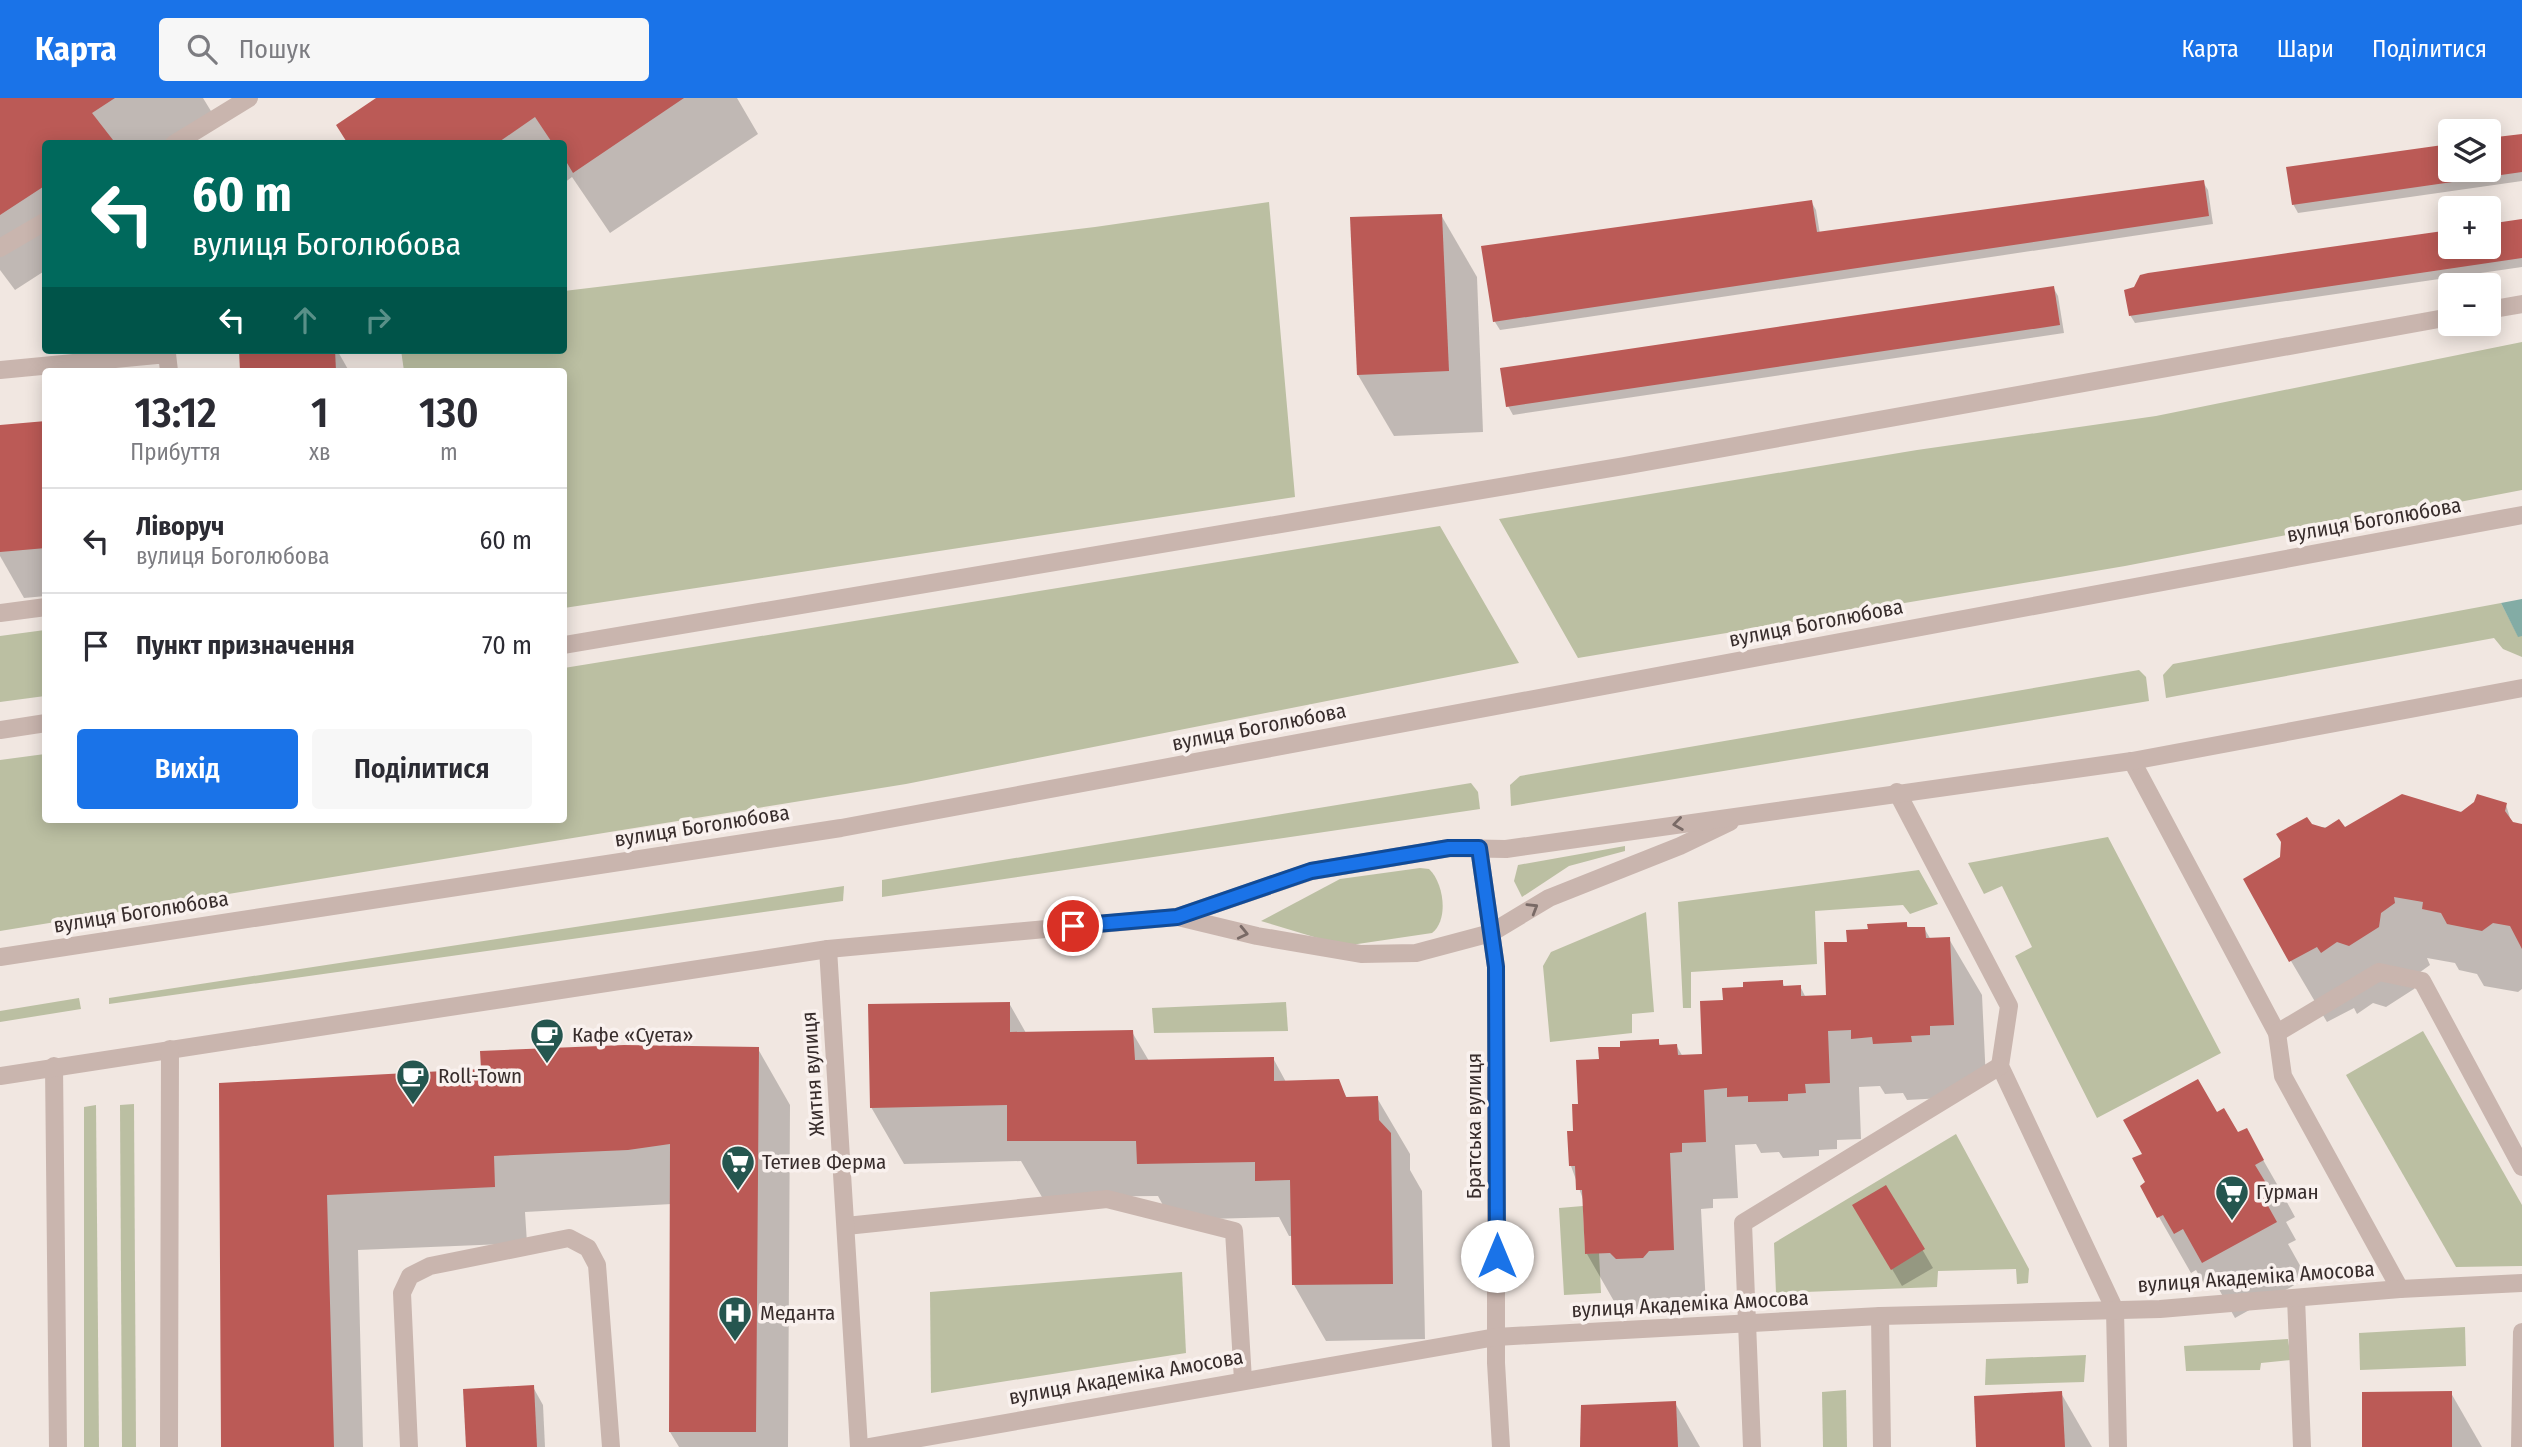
<!DOCTYPE html>
<html lang="uk">
<head>
<meta charset="utf-8">
<style>
  :root { --surface:#fff; --page:#f7f7f7; --text:#2b2b33; --muted:#7c7c81; --line:#e1e1e2; --accent:#1a73e8 }
  body { margin:0; font-family:"Fira Sans Condensed",sans-serif; background:var(--page); color:var(--text); height:100vh; display:flex; flex-direction:column; font-size:26px; white-space:nowrap }
  * { box-sizing:border-box; margin:0 }
  p { font-size:23px; color:var(--muted) }
  .icon { flex:none; width:38px; height:38px; fill:none; stroke:currentColor; stroke-width:2; stroke-linecap:round; stroke-linejoin:round }
  .map { position:relative; flex:1; overflow:hidden }
  .drawer { position:absolute; left:42px; top:270px; width:525px; height:455px; display:flex; flex-direction:column; background:var(--surface); border-radius:7px; box-shadow:0 4px 18px #0003 }
  .drawer>* { flex:none }
  .hud { position:absolute; left:42px; top:42px; width:525px; height:214px; border-radius:7px; box-shadow:0 4px 18px #0003; background:#00695c; color:#fff; overflow:hidden }
  .tools { position:absolute; left:2438px; top:21px; display:grid; gap:14px }
  .tools a { display:grid; place-items:center; width:63px; height:63px; border-radius:7px; background:var(--surface); box-shadow:0 4px 18px #0003; font-size:35px }
  .pin { position:absolute; display:grid; place-items:center; width:60px; height:60px; color:#fff; margin:-30px; border:4px solid #fff; border-radius:50%; box-shadow:0 2px 7px #0007 }
  .me { position:absolute; width:77px; margin:-38px; rotate:0deg; stroke-linejoin:round; filter:drop-shadow(0 0 5px #0008) }
  .turn { display:flex; align-items:center; gap:24px; height:147px; padding:0 35px; font-size:32px }
  .turn .icon { width:91px; height:91px; stroke-width:2.5 }
  .turn b { display:block; font-size:49px; line-height:60px }
  .lanes { display:flex; align-items:center; height:66px; padding:0 35px; background:#0003; justify-content:center; gap:35px; direction:ltr }
  .lanes .off { opacity:.35 }
  .eta { display:flex; justify-content:space-evenly; align-items:center; height:119px; text-align:center }
  .eta b { font-size:42px; font-weight:600; line-height:49px }
  .primary-button { display:flex; gap:14px; margin-top:auto; padding:14px 35px }
  .primary-button a { flex:1; height:80px; border-radius:7px; background:var(--accent); color:#fff; font-size:28px; font-weight:600; line-height:80px; text-align:center }
  .primary-button a+a { background:var(--page); color:var(--text) }
  ul { padding:0; list-style:none }
  li { display:flex; align-items:center; gap:21px; height:105px; padding:0 35px; border-top:2px solid var(--line) }
  li div { flex:1 }
  li b { display:block; font-size:26px }
  li em { font-style:normal }
  header { display:flex; align-items:center; gap:42px; box-sizing:border-box; height:98px; padding:0 35px; background:var(--accent); color:#fff }
  header strong { font-size:33px }
  nav { display:flex; gap:38px; margin-inline-start:auto; font-size:24px }
  .search { width:490px; height:63px; background:var(--page); display:flex; align-items:center; gap:18px; box-sizing:border-box; padding:0 24px; border-radius:7px; color:var(--muted); font-size:26px }
  .map>svg:first-child { display:block }
  .green { fill:#bbbfa2 }
  .water { fill:#83aca5 }
  .shadow { fill:#0003 }
  .building { fill:#bb5a56 }
  .lines { fill:none; stroke-linecap:round; stroke-linejoin:round }
  .lane { stroke:#c9b5ae; stroke-width:18 }
  .street { stroke:#c9b5ae; stroke-width:18 }
  .oneway { stroke:#796a66 }
  .route-casing { stroke:#114b97; stroke-width:18 }
  .route { stroke:#1a73e8; stroke-width:12 }
  .labels { text-anchor:middle; dominant-baseline:central; stroke-width:7; stroke-linejoin:round; paint-order:stroke }
  .street-label { font-size:21px; fill:#382d2c; stroke:#f9f1ee }
  .poi-label { font-size:21px; fill:#382d2c; stroke:#f9f1ee; text-anchor:start }
</style>
</head>
<body>
<header>
<strong>Карта</strong>
<div class="search"><svg class="icon" aria-label="search" viewBox="0 0 24 24"><circle cx="10" cy="10" r="6"/><path d="M15 15l6 6"/></svg>Пошук</div>
<nav><a>Карта</a><a>Шари</a><a>Поділитися</a></nav>
</header>
<div class="map">
<svg width="2522" height="1349" viewBox="0 0 2522 1349">
  <rect width="100%" height="100%" fill="#f1e7e1"/>
  <g class="green">
    <path d="M1269,104l26,295 -731,111v-237h-160l-3,-21h163v-59l531,-64z"/>
    <path d="M2522,244v148l-397,76 -547,92 -79,-139 418,-69 239,-34z"/>
    <path d="M1440,428l79,137 -613,121 -906,147v-171l45,-6 1,65h518v-151z"/>
    <path d="M2501,505l17,33h4v21l-19,-8 -9,-11 -328,60 -3,-23 10,-11z"/>
    <path d="M45,532v66l-45,6v-66z"/>
    <path d="M2139,572l7,7 3,24 -638,105 -1,-21 10,-9z"/>
    <path d="M1471,685l7,9 2,17 -598,88v-17z"/>
    <path d="M2108,739l113,216 -124,65 -82,-162 17,-9 -30,-61 -18,8 -16,-31z"/>
    <path d="M1625,748v5l-56,15 -47,31 -8,-16 4,-16z"/>
    <path d="M1420,770l9,1c15,14 20,51 3,64l-88,13 -83,-25 79,-42z"/>
    <path d="M1919,772l19,34 -28,10 -7,-9 -88,6 2,53 -126,8v36h-8l-5,-106z"/>
    <path d="M844,788l-1,15 -734,103v-6z"/>
    <path d="M1646,814l8,100 -22,2v19l-82,9 -7,-76 8,-14z"/>
    <path d="M79,900l2,11 -81,13v-11z"/>
    <path d="M1286,904l2,29 -134,2 -2,-25z"/>
    <path d="M2423,933l99,174v61l-66,1 -110,-192z"/>
    <path d="M134,1006l2,343h-14l-2,-342z"/>
    <path d="M96,1007l3,342h-15v-340z"/>
    <path d="M1956,1036l73,135 -1,14 -11,1 -1,-15 -78,2 -1,16 -161,6 -2,-50z"/>
    <path d="M1583,1108l2,48 14,-1 2,40 -37,2 -5,-87z"/>
    <path d="M1182,1174l4,81 -255,40 -1,-101z"/>
    <path d="M2465,1229l1,39 -106,4 -1,-37z"/>
    <path d="M2288,1241l3,21 -30,3 -1,7 -74,1 -2,-25z"/>
    <path d="M2086,1257l-2,27 -99,3 1,-26z"/>
    <path d="M1846,1292l1,57h-24l-1,-55z"/>
  </g>
  <path class="water" d="M2522,501v37l-4,1 -17,-34z"/>
  <g class="shadow">
    <path d="M0,0h203l11,18 -40,28h-128v126l-31,20 -15,-20z"/>
    <path d="M379,0h358l21,36 -148,99 -38,-56 -8,6v-39h-216z"/>
    <path d="M2522,37v46l-224,32 -5,-9 157,-58v24h38z"/>
    <path d="M2203,84l5,8 5,34 -713,106 -5,-8 -12,-74 328,-47 5,9 4,24z"/>
    <path d="M1441,117l36,62 6,155 -89,4 -36,-61z"/>
    <path d="M2522,123v46l-387,56 -5,-8 320,-84v16h38z"/>
    <path d="M2053,189l5,9 6,37 -551,82 -5,-9z"/>
    <path d="M240,252h97l12,21h-107z"/>
    <path d="M46,324v174l-22,2 -24,-42v-129z"/>
    <path d="M2506,707l6,19 10,2v163l-4,3 -34,-6 -7,-12 -18,-4 -4,-7 -28,-5 3,7 -14,10 -2,14 -28,18 -13,-4 -16,11 -3,-6 -27,14 -36,-61 -9,-103 29,-32 33,3z"/>
    <path d="M1906,825l3,6 15,-1 7,12 18,-1 33,56 4,86 -43,17 -36,2 -4,-7 -18,1 -5,-8 -21,1 2,52 -24,1v9l-18,1v6l-36,2 -4,-6 -18,1 -5,-9 -21,1 3,53 -25,1v9l-12,1 5,97h-25l-5,7 -26,1 -6,-5 -25,1 -32,-56 -3,-52 -13,-36 9,-60 21,-45 20,-13 37,-7 3,5 15,-1 7,12 21,-1 20,-54 58,-21 3,7 15,-2 6,12 22,-1 21,-53 21,-13z"/>
    <path d="M1009,905l17,30 106,-1 17,29 124,-3 13,24 52,-1 9,17h30l33,56v16l12,21 3,148 -99,2 -32,-56 -1,-49h-4l-10,-19 -108,3 -13,-24 -116,1 -21,-36 -117,3 -33,-57z"/>
    <path d="M758,951l32,56 -2,342h-109l-9,-15 2,-228 -147,8 2,31 -169,7 5,197h-140l-2,-362 262,-14z"/>
    <path d="M2217,1016l20,21 9,-5 32,56 17,31 -9,5 10,18 -8,4 19,34 -72,40 -19,-34 -9,5 -11,-19 -5,3 -32,-56z"/>
    <path d="M1886,1089l47,81 -31,18 -47,-80z"/>
    <path d="M533,1289l10,18 2,42h-78z"/>
    <path d="M2061,1295l31,54h-114z"/>
    <path d="M2451,1295l31,54h-118z"/>
    <path d="M1675,1305l25,44h-118z"/>
  </g>
  <g class="building">
    <path d="M0,0h115l-23,15 21,27 -5,4h-62v41l-46,30z"/>
    <path d="M376,0h308l-111,75 -9,-15v-14h-11l-18,-27 -39,27h-148l-12,-19z"/>
    <path d="M2522,36v38l-230,33 -6,-38 164,-23v26h38v-32z"/>
    <path d="M2204,82l5,36 -716,106 -12,-76 331,-46 5,32z"/>
    <path d="M1442,116l7,157 -92,4 -7,-158z"/>
    <path d="M2522,121v39l-393,58 -5,-26 10,-3 6,-12 8,-2 302,-43v17h38v-23z"/>
    <path d="M2054,188l6,39 -554,82 -6,-39z"/>
    <path d="M239,252h96l1,21h-96z"/>
    <path d="M46,323v127l-46,4v-127z"/>
    <path d="M2402,696l59,18 13,-10 3,-8 30,9 -2,8 8,11 9,2v125l-12,-23 -17,-3 -11,8 -35,-7 -6,-11 -19,-4 1,-7 -29,-5 1,6 -14,10 -2,14 -30,19 -12,-4 -16,11 -4,-6 -28,15 -46,-83 37,-22 1,-15 -5,-8 31,-17 5,7 13,4 14,-9 6,8z"/>
    <path d="M1907,824v5h18l1,11 24,-1 4,88 -24,1v9l-19,1 1,6 -39,2 -1,-7 -21,2v-9l-23,1 2,52 -25,1 1,9 -18,1v7l-40,1v-6l-21,1v-9l-23,2 2,52 -24,1v9l-12,1 4,97 -25,1 -6,7 -27,1 -6,-6 -25,1 -3,-64h-6l-1,-24h-6l-2,-35h6l-1,-27h6l-2,-44 23,-1 -1,-12h22v-6l39,-2v6l18,-1 1,11 24,-1 -2,-53 23,-1 -1,-12 21,-1v-5l40,-2v6l18,-1v11l25,-1 -2,-53h23l-1,-12 22,-1 -1,-5z"/>
    <path d="M1010,904v30l123,-2 2,30 139,-3v24l65,-2 7,18 32,-1 1,24 12,13 2,151 -101,1 -2,-105 -35,1v-19l-118,2 -1,-23h-129v-36l-137,3 -2,-104z"/>
    <path d="M624,947l135,2 -3,385h-87l1,-288 -42,6 -134,6 1,31 -168,8 7,252h-113l-2,-364 262,-14 -1,-18z"/>
    <path d="M2198,981l19,33 7,-4 14,24 9,-4 17,32 -9,5 11,18 -8,5 19,34 -75,41 -19,-34 -9,5 -11,-19 -6,3 -17,-32 5,-4 -13,-24 10,-4 -19,-34z"/>
    <path d="M1886,1087l39,64 -34,21 -39,-65z"/>
    <path d="M534,1287l3,62h-71l-3,-58z"/>
    <path d="M2062,1293l3,56h-89l-2,-51z"/>
    <path d="M2452,1293v56h-90v-55z"/>
    <path d="M1676,1303l2,46h-98l1,-42z"/>
  </g>
  <g class="lines">
    <g class="lane">
      <path d="M174,46l75,-46"/>
      <path d="M0,150l46,-27"/>
      <path d="M0,272l167,-16 2,17"/>
      <path d="M0,515l46,-6"/>
      <path d="M2132,663l145,272 6,43 117,213"/>
      <path d="M1897,694l112,214 -9,60 115,244 3,137"/>
      <path d="M1178,819l79,19 104,18 55,-1 75,-20 58,-35 131,-52 50,-24"/>
      <path d="M2277,935l102,-61 43,9 100,186"/>
      <path d="M54,968l4,381"/>
      <path d="M0,978l828,-127 349,-32 135,-46 137,-23 57,1 626,-88 390,-73"/>
      <path d="M846,1128l261,-27 127,32 9,149"/>
      <path d="M2296,1200l6,149"/>
      <path d="M1880,1218l2,131"/>
      <path d="M169,1349l1,-398"/>
      <path d="M409,1349l-7,-154 8,-17 20,-10 139,-28 19,10 9,17 14,182"/>
      <path d="M1752,1349l-9,-224 257,-157"/>
      <path d="M2520,1349l2,-115"/>
    </g>
    <g class="street">
      <path d="M2488,212l34,-6"/>
      <path d="M564,547l1060,-179 826,-149"/>
      <path d="M0,632l46,-7"/>
      <path d="M1479,750l17,119v396l5,84"/>
      <path d="M828,851l31,498"/>
      <path d="M0,859l841,-129 1681,-313"/>
      <path d="M869,1349l627,-110 384,-21 280,-7 240,-20 122,-6"/>
    </g>
  </g>
  <defs><path id="oneway-chevron" d="M-2-3.5L2.5 0L-2 3.5" fill="none" stroke-width="1.6" stroke-linecap="round" stroke-linejoin="round" transform="scale(1.75)"/></defs>
  <g class="oneway">
    <use href="#oneway-chevron" transform="translate(1678 726) rotate(172)"/>
    <use href="#oneway-chevron" transform="translate(1533 810) rotate(-31)"/>
    <use href="#oneway-chevron" transform="translate(1243 835) rotate(13)"/>
  </g>
  <g class="lines">
    <g class="route-casing">
      <path id="route" d="M1073,828l104,-9 134,-46 138,-23h30l17,119 1,289"/>
    </g>
    <use href="#route" class="route"/>
  </g>
  <defs>
    <g id="cafe-pin" transform="scale(1.75)"><path d="M0 17L-7.5 6A9.5 9.5 0 1 1 7.5 6Z" fill="#25564f" stroke="#f9f1ee"/><path d="M-5.5-4.5H6V0H3Q3 3.5 0 3.5H-2.5Q-5.5 3.5-5.5 0ZM3-3.2v2h1.7v-2ZM-6 4.5H4V6H-6Z" fill="#fff"/></g>
    <g id="supermarket-pin" transform="scale(1.75)"><path d="M0 17L-7.5 6A9.5 9.5 0 1 1 7.5 6Z" fill="#25564f" stroke="#f9f1ee"/><path d="M-6-5.5h2.5l.6 2H6L4.5 2H-2.5L-4.4-4H-6ZM-1.5 3.2a1.3 1.3 0 1 0 .1 0ZM3 3.2a1.3 1.3 0 1 0 .1 0Z" fill="#fff"/></g>
    <g id="hospital-pin" transform="scale(1.75)"><path d="M0 17L-7.5 6A9.5 9.5 0 1 1 7.5 6Z" fill="#25564f" stroke="#f9f1ee"/><path d="M-5-5h3v3.5h4V-5h3V5h-3V1.5h-4V5h-3Z" fill="#fff"/></g>
  </defs>
  <g fill-rule="evenodd">
    <use href="#cafe-pin" x="547" y="937"/>
    <use href="#cafe-pin" x="413" y="978"/>
    <use href="#supermarket-pin" x="738" y="1064"/>
    <use href="#supermarket-pin" x="2232" y="1094"/>
    <use href="#hospital-pin" x="735" y="1215"/>
  </g>
  <g class="labels">
    <g class="street-label">
      <text transform="translate(2374 422) rotate(-10)">вулиця Боголюбова</text>
      <text transform="translate(1816 525) rotate(-11)">вулиця Боголюбова</text>
      <text transform="translate(1259 629) rotate(-11)">вулиця Боголюбова</text>
      <text transform="translate(702 728) rotate(-9)">вулиця Боголюбова</text>
      <text transform="translate(141 814) rotate(-9)">вулиця Боголюбова</text>
      <text transform="translate(813 976) rotate(-94)">Житня вулиця</text>
      <text transform="translate(1474 1028) rotate(-90)">Братська вулиця</text>
      <text transform="translate(2256 1179) rotate(-4)">вулиця Академіка Амосова</text>
      <text transform="translate(1690 1206) rotate(-3)">вулиця Академіка Амосова</text>
      <text transform="translate(1126 1279) rotate(-10)">вулиця Академіка Амосова</text>
    </g>
    <g class="poi-label">
      <text x="572" y="937">Кафе «Суета»</text>
      <text x="438" y="978">Roll-Town</text>
      <text x="762" y="1064">Тетиев Ферма</text>
      <text x="2256" y="1094">Гурман</text>
      <text x="760" y="1215">Меданта</text>
    </g>
  </g>
</svg>
<div class="tools">
<a><svg class="icon" aria-label="layers" viewBox="0 0 24 24"><path d="M12 4l9 5-9 5-9-5zM3 14l9 5 9-5"/></svg></a>
<a>+</a>
<a>−</a>
</div>
<div class="pin" style="left:1073px;top:828px;background:#d93025"><svg class="icon" aria-label="arrive" viewBox="0 0 24 24"><path d="M6 21V4h12l-3 4 3 4H6"/></svg></div>
<svg class="me" style="left:1497px;top:1158px" viewBox="-20 -20 40 40"><circle r="19" fill="#fff"/><path d="M0-13L10 11 0 6-10 11z" fill="#1a73e8"/></svg>
<div class="hud">
<div class="turn"><svg class="icon" aria-label="left" viewBox="0 0 24 24"><path d="M17 20v-9H6M10 6l-5 5 5 5"/></svg><div><b>60 m</b>вулиця Боголюбова</div></div>
<div class="lanes"><svg class="icon" aria-label="left" viewBox="0 0 24 24"><path d="M17 20v-9H6M10 6l-5 5 5 5"/></svg><svg class="icon off" aria-label="ahead" viewBox="0 0 24 24"><path d="M12 20V5M6 11l6-6 6 6"/></svg><svg class="icon off" aria-label="right" viewBox="0 0 24 24"><path d="M7 20v-9h11M14 6l5 5-5 5"/></svg></div>
</div>
<section class="drawer">
<div class="eta">
<div><b>13:12</b><p>Прибуття</p></div>
<div><b>1</b><p>хв</p></div>
<div><b>130</b><p>m</p></div>
</div>
<ul>
<li><svg class="icon" aria-label="left" viewBox="0 0 24 24"><path d="M17 20v-9H6M10 6l-5 5 5 5"/></svg><div><b>Ліворуч</b><p>вулиця Боголюбова</p></div><em>60 m</em></li>
<li><svg class="icon" aria-label="arrive" viewBox="0 0 24 24"><path d="M6 21V4h12l-3 4 3 4H6"/></svg><div><b>Пункт призначення</b></div><em>70 m</em></li>
</ul>
<div class="primary-button"><a>Вихід</a><a>Поділитися</a></div>
</section>
</div>
</body>
</html>
